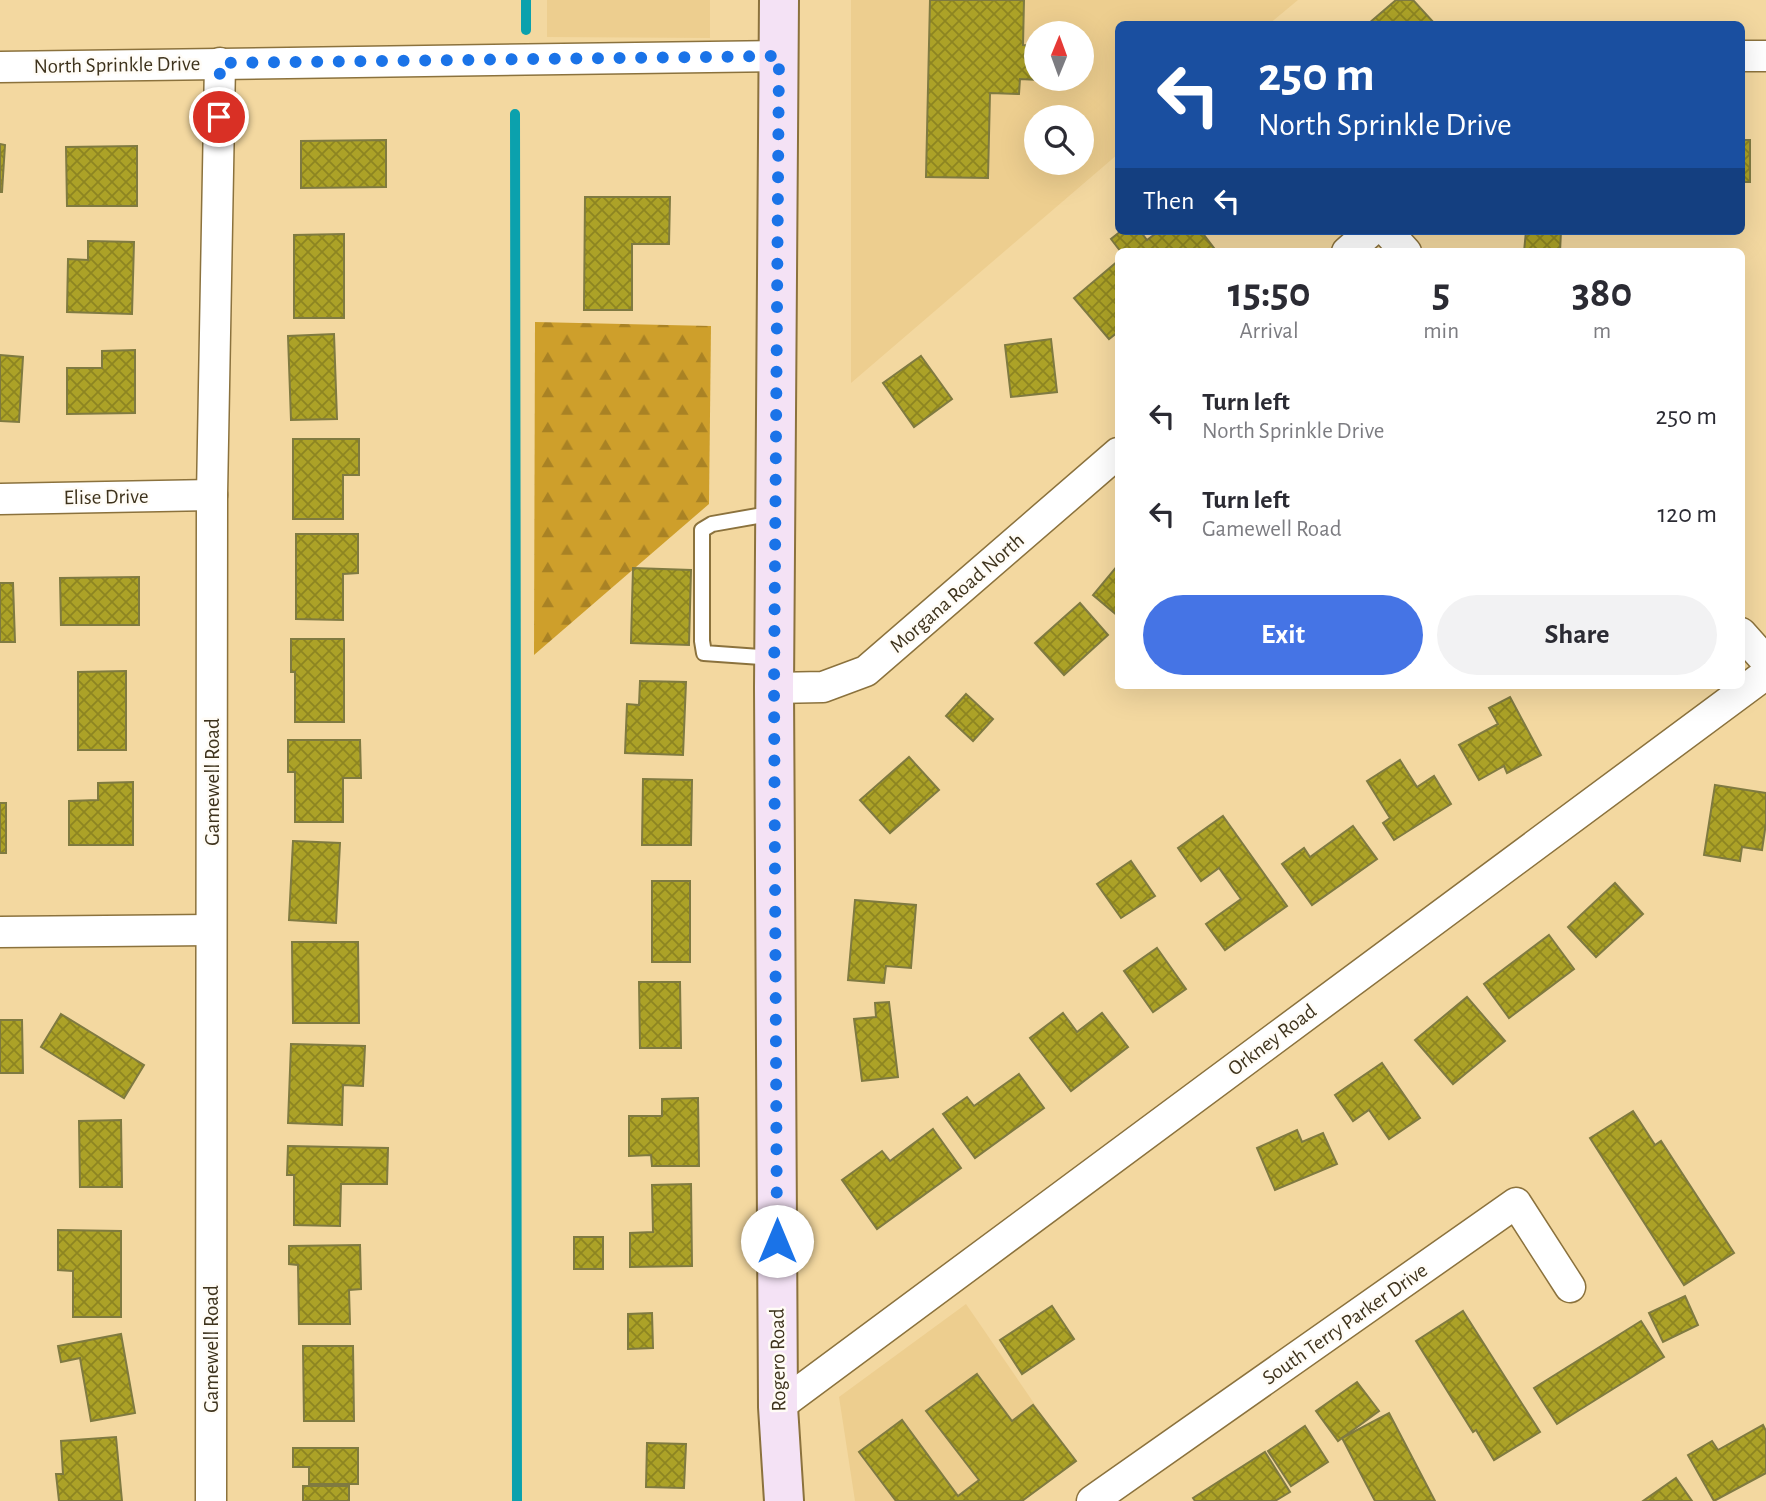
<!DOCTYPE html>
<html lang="en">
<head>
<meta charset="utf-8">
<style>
  :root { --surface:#fff; --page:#f2f2f3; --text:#2b2b33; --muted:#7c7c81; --accent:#4574e5 }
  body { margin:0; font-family:"Alegreya Sans",sans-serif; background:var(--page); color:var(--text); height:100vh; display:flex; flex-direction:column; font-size:26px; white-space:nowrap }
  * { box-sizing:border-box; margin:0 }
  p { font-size:23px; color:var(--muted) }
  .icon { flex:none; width:38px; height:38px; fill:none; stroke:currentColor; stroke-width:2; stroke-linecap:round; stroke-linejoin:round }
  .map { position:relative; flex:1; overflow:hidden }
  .panel { position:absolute; left:1115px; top:248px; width:630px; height:441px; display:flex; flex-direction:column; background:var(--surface); border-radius:10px; box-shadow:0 7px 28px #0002 }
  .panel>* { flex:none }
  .top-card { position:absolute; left:1115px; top:21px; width:630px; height:214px; border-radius:10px; box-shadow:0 7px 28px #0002; background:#1a4fa0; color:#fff; overflow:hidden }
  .needle { width:46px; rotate:1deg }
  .tools { position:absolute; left:1024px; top:21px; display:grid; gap:14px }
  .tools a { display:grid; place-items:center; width:70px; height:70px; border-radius:50%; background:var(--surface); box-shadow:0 7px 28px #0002; font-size:35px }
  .pin { position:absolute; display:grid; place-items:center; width:60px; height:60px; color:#fff; margin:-30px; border:4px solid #fff; border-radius:50%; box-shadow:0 2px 7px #0007 }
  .me { position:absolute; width:77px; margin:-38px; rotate:0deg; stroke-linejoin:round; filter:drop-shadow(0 0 5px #0008) }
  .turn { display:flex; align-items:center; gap:24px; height:147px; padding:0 28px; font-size:32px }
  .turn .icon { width:91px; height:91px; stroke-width:2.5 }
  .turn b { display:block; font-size:49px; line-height:60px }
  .then { display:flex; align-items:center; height:66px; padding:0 28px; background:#0003; gap:14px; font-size:26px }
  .eta { display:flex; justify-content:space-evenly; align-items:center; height:119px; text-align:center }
  .eta b { font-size:42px; font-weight:600; line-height:49px }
  .primary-button { display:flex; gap:14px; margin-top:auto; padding:14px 28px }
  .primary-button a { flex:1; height:80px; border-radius:42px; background:var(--accent); color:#fff; font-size:28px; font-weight:600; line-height:80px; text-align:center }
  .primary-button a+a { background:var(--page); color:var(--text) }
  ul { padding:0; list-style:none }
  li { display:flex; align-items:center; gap:21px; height:98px; padding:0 28px }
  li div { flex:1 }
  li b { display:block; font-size:26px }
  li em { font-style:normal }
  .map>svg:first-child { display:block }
  .built { fill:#edce8f; fill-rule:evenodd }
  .forest { fill:url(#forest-firs) }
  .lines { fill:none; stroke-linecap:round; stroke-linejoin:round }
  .stream { stroke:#0ba1ad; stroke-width:10 }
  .building { fill:url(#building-cross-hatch); stroke:#7f7a41; stroke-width:2 }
  .service-casing { stroke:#8b723d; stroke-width:18 }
  .minor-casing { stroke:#8b723d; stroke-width:33 }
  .secondary-casing { stroke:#8b723d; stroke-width:42 }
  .service { stroke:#fff; stroke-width:14 }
  .minor { stroke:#fff; stroke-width:30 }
  .secondary { stroke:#f4e2f5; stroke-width:38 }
  .route { stroke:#1a73e8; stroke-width:12; stroke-dasharray:0 21.6 }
  .labels { text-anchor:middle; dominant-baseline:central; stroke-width:5; stroke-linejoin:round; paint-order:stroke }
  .street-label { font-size:21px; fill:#3e331d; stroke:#fffcf6 }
</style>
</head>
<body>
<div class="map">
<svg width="1766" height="1501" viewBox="0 0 1766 1501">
  <defs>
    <pattern id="forest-firs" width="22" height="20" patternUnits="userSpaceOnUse" patternTransform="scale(1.75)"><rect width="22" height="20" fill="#ce9f2b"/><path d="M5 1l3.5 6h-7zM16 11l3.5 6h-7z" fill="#a98224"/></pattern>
    <pattern id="building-cross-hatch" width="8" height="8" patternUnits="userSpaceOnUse" patternTransform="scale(1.75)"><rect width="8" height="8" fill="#aca227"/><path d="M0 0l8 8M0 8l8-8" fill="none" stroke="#8d8521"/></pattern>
  </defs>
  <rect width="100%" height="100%" fill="#f3d8a0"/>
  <g class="built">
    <path d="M547,0h163v38l-163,-1z"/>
    <path d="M851,0h447l-29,24h-151v130l-267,229zM1036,33h46v46h-46zM1036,117h46v46h-46z"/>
    <path d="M966,1304l109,159 -52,38h-168l-16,-104z"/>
  </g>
  <path class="forest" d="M535,322l176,4 -2,178 -175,151z"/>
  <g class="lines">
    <g class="stream">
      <path d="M526,0v30"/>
      <path d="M515,114l2,1387"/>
    </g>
  </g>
  <g class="building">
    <path d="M930,0h94l-1,45 13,1v33h21v2l-37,-2 -1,15 -29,-1 -2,85 -62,-1z"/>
    <path d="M1396,0h17l22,24h-67z"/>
    <path d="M386,140v47l-85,1v-47z"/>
    <rect x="1741" y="140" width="9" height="42"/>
    <path d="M0,144l5,1 -3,47h-2z"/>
    <path d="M137,146v60h-70l-1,-59z"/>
    <path d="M585,197h85l-1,47h-37v66h-48z"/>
    <path d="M1121,231h19l7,9 12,-9h42l16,21h-96l-10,-13z"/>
    <path d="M1526,231h35l-1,21h-36z"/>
    <path d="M344,234v84h-50v-83z"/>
    <path d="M88,241l46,1 -2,72 -65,-2 1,-53 20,1z"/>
    <path d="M1118,261v71l-9,7 -35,-41z"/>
    <path d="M334,334l3,85 -46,1 -3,-84z"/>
    <path d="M1051,339l6,53 -46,5 -6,-52z"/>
    <path d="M135,350v63l-68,1v-46h35v-17z"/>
    <path d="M0,355l23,2 -4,65 -19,-1z"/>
    <path d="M921,356l31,43 -38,28 -31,-44z"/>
    <path d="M293,439h66v36h-16v44h-50z"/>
    <path d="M296,534h62v39l-15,1v46l-47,-1z"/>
    <path d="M1118,565v51l-25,-21z"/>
    <path d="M633,568l58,2 -2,75 -58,-2z"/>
    <path d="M139,577v48h-78l-1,-47z"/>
    <path d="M0,583h13l2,59h-15z"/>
    <path d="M1080,603l28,32 -44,40 -29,-32z"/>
    <path d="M291,639h53v83h-49v-50h-4z"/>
    <path d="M126,671v79h-48v-78z"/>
    <path d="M640,681l46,1 -3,73 -58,-2 2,-49 12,1z"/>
    <path d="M966,694l27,25 -20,22 -27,-25z"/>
    <path d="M1510,697l31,58 -34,18 -3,-7 -25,14 -20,-35 39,-21 -9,-16z"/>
    <path d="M288,740h72l1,38h-18v44h-48v-50h-7z"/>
    <path d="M909,757l30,33 -49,43 -30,-33z"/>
    <path d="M1400,760l17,27 17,-11 17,28 -57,36 -11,-17 7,-5 -23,-37z"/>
    <path d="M643,779l49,1 -1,65h-49z"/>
    <path d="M133,782v63h-64v-44l29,-1v-17z"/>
    <path d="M1715,785l51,8v30l-4,27 -20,-3 -2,14 -36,-6z"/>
    <rect x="0" y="803" width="6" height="50"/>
    <path d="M1223,816l64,90 -62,44 -19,-26 35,-25 -22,-31 -18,13 -23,-33z"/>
    <path d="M1353,826l24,33 -65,46 -30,-41 22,-16 6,9z"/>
    <path d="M293,841l47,2 -4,80 -47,-3z"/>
    <path d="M1131,861l24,35 -34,22 -24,-34z"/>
    <rect x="652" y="881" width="38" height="81"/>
    <path d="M1615,883l28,31 -47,43 -28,-30z"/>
    <path d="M855,900l61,5 -5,63 -25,-2 -2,17 -36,-3z"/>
    <path d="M1549,935l25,34 -65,49 -25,-34z"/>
    <path d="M292,942h66l1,81h-66z"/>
    <path d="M1157,948l29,41 -33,23 -29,-41z"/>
    <path d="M639,982h41l1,66h-41z"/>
    <path d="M1467,997l38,44 -52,43 -38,-44z"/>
    <path d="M889,1002l9,75 -36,4 -8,-62 22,-2 -1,-14z"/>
    <path d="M1063,1013l14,19 25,-19 26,34 -57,44 -41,-53z"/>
    <path d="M61,1014l83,51 -20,33 -83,-51z"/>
    <path d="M0,1020h22l1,53h-23z"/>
    <path d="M291,1044l74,2 -2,40 -20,-1 -1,40 -54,-2z"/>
    <path d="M1382,1063l38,55 -31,21 -20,-29 -16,11 -18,-26z"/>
    <path d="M1019,1074l25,34 -69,50 -32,-44 24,-17 7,9z"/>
    <path d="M698,1098l1,68h-47l-1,-11 -22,1v-40h33v-17z"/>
    <path d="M1633,1111l22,34 6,-4 73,112 -50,32 -94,-147z"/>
    <path d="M121,1120l1,67h-42l-1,-66z"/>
    <path d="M933,1129l28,39 -84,61 -35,-49 40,-29 8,10z"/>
    <path d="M1297,1130l5,12 21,-9 14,31 -62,26 -18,-42z"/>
    <path d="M288,1146l100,2 -1,36h-46l-1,42 -46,-1v-50h-7z"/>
    <path d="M691,1184l1,82 -62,1v-34l23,-1 -1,-47z"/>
    <path d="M58,1230l63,1v86h-48v-46l-15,-1z"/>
    <rect x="574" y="1237" width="29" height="32"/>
    <path d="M360,1245l1,44 -12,1 1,34h-51l-1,-59 -9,-1v-18z"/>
    <path d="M1685,1296l13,29 -35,17 -14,-29z"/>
    <path d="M1052,1306l22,33 -52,35 -22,-34z"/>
    <path d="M1463,1311l77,121 -46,28 -18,-30 -3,2 -57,-91z"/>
    <path d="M652,1313l1,35 -25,1v-35z"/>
    <path d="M1641,1321l23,36 -107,67 -23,-36z"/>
    <path d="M121,1334l14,79 -44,8 -11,-63 -19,4 -3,-16z"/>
    <path d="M303,1346h50l1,75h-50z"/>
    <path d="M977,1374l35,47 21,-16 43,56 -54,40h-126l-37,-49 43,-32 56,76 21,-16 -53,-69z"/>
    <path d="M1357,1382l22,29 -41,30 -22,-30z"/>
    <path d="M1389,1413l46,88h-60l-33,-63z"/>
    <path d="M1763,1425l3,6v42l-52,28 -26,-46 24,-14 6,9z"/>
    <path d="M1305,1426l23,36 -37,24 -23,-35z"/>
    <path d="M116,1437l6,64h-63l-3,-27h7l-2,-33z"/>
    <path d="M647,1443l39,1 -2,44 -38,-1z"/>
    <path d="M293,1448h65v36h-49v-17h-16z"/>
    <path d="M1265,1452l25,40 -15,9h-80l-2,-3z"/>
    <path d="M1676,1478l16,23h-49z"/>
    <rect x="303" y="1486" width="46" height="15"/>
  </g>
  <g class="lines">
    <g class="service-casing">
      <path id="service" d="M773,658l-69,-5 -2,-12v-111l10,-6 62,-11"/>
    </g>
    <g class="minor-casing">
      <g id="minor">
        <path d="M1741,56h25"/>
        <path d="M0,67l779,-11"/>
        <path d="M1387,231l19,21"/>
        <path d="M1347,252l24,-21"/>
        <path d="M0,499l212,-4"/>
        <path d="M1741,633l25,28"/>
        <path d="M774,688l49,-1 43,-16 252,-218"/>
        <path d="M0,932l211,-2"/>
        <path d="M778,1407l988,-733"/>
        <path d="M211,1501l1,-1006 8,-432"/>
        <path d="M1092,1501l424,-298 54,84"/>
      </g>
    </g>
    <g class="secondary-casing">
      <path id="secondary" d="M779,0l-5,688 4,719 6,94"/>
    </g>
    <use href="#service" class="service"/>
    <use href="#minor" class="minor"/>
    <use href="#secondary" class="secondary"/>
  </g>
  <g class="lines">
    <path class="route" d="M219,117l1,-54 559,-7 -5,632 3,553"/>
  </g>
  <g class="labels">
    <g class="street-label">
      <text transform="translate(117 65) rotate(-1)">North Sprinkle Drive</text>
      <text transform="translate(106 497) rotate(-1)">Elise Drive</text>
      <text transform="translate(957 593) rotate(-41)">Morgana Road North</text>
      <text transform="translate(212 782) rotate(-90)">Gamewell Road</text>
      <text transform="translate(1272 1040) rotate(-37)">Orkney Road</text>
      <text transform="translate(1345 1324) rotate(-35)">South Terry Parker Drive</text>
      <text transform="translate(211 1349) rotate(-90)">Gamewell Road</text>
      <text transform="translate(778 1360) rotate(-91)">Rogero Road</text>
    </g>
  </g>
</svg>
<div class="tools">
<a><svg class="needle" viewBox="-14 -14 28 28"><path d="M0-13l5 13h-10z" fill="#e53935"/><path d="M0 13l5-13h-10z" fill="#7c7c81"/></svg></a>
<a><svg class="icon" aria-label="search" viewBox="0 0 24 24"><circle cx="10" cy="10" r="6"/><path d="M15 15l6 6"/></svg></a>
</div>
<div class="pin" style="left:219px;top:117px;background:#d93025"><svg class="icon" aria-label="arrive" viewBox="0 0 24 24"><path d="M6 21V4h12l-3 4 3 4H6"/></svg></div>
<svg class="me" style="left:777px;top:1241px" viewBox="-20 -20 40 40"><circle r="19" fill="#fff"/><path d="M0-13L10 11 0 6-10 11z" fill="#1a73e8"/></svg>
<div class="top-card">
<div class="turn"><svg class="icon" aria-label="left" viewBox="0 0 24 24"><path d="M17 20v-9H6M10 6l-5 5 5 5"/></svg><div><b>250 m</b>North Sprinkle Drive</div></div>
<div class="then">Then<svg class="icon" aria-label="left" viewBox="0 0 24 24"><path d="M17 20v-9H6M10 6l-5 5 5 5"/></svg></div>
</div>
<section class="panel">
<div class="eta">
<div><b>15:50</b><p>Arrival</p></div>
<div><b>5</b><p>min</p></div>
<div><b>380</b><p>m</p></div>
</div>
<ul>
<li><svg class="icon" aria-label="left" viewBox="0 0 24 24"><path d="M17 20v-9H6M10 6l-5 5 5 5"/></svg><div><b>Turn left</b><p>North Sprinkle Drive</p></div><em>250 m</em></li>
<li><svg class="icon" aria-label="left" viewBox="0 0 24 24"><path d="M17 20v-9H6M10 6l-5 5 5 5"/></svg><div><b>Turn left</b><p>Gamewell Road</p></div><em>120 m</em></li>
</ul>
<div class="primary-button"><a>Exit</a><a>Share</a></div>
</section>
</div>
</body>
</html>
